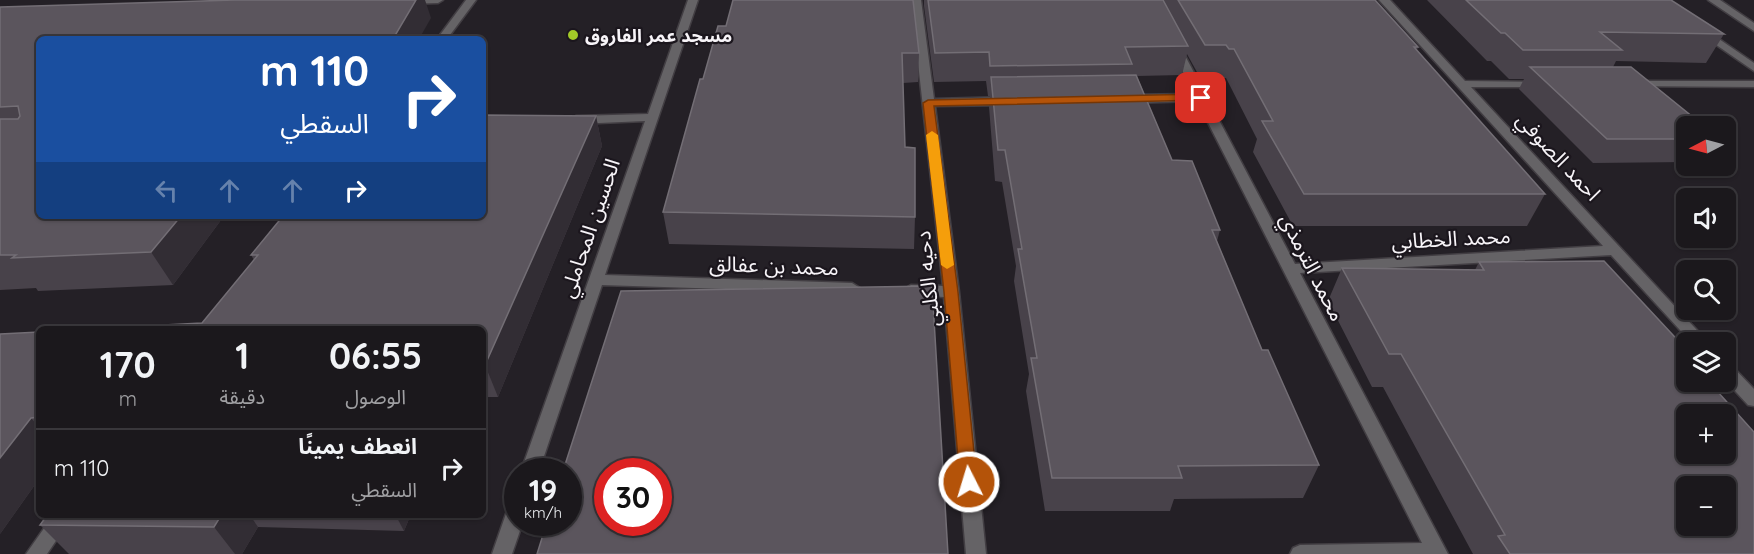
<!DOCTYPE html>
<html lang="ar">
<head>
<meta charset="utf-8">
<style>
  :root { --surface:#1b181c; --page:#282529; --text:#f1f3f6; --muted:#a0a0a3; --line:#39373b }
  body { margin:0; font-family:Quicksand,"Noto Sans Arabic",sans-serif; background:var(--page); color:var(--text); direction:rtl; height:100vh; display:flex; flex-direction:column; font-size:22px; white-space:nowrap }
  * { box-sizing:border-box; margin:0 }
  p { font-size:20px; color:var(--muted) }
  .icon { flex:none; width:33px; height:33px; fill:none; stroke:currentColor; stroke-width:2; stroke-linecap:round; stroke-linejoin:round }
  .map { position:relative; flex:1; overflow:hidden; direction:ltr }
  .drawer { position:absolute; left:36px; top:326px; width:450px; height:192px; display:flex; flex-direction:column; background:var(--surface); border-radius:9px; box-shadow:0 2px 4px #0004,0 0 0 2px var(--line); direction:rtl }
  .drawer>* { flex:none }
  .banner { position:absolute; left:36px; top:36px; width:450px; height:183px; border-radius:9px; box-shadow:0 2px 4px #0004,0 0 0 2px var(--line); direction:rtl; background:#1a4fa0; color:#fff; overflow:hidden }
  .needle { width:39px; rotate:264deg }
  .fabs { position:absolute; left:1676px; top:116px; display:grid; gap:12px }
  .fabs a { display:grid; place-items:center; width:60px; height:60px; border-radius:9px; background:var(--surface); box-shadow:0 2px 4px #0004,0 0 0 2px var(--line); font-size:30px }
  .speed { position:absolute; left:504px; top:458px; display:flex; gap:12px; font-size:30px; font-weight:700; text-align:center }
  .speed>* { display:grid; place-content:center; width:78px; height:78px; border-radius:50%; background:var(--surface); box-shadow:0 2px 4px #0004,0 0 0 2px var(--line); line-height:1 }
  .speed small { font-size:15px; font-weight:400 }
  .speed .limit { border:9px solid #d22; background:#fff; color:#111 }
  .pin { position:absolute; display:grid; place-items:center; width:51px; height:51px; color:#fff; margin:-26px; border-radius:12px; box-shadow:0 3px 9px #0006 }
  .me { position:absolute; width:66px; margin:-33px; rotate:355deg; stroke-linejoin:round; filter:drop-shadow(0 0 4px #0008) }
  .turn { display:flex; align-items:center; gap:21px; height:126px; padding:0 18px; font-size:27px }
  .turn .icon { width:78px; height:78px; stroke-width:2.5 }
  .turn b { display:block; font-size:42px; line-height:51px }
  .lanes { display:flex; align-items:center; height:57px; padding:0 18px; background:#0003; justify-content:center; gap:30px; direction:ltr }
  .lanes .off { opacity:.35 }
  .eta { display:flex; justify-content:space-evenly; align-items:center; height:102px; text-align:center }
  .eta b { font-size:36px; font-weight:700; line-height:42px }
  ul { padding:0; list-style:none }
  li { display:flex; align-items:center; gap:18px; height:78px; padding:0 18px; border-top:2px solid var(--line) }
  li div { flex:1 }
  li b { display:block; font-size:22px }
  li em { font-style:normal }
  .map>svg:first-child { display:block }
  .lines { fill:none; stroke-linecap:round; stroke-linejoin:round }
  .minor-casing { stroke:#423e43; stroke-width:3 }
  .minor { fill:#656366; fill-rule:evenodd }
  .wall { fill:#48424a }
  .shaded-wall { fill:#322d34 }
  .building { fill:#5b555d; stroke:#736e75; stroke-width:1.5; fill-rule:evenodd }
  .route { fill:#b45309; stroke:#753606; stroke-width:1.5 }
  .slow { fill:#f59e0b }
  .poi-dot { fill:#a2c928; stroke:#1b161d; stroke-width:2 }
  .labels { text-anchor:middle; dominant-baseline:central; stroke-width:4.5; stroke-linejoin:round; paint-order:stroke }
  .far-poi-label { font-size:18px; font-weight:bold; fill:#f7f4f8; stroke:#1b161d; text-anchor:start }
  .street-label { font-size:21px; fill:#f7f4f8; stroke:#1b161d }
</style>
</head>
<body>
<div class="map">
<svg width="1754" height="554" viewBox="0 0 1754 554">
  <rect width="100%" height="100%" fill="#242026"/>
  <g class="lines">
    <g class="minor-casing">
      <g id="minor">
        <path d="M401,0h42l-5,3 -33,1z"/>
        <path d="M466,0h10l-29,39h-10z"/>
        <path d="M688,0h10l-93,275 247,8 8,5 -8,5 -250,-8 -63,186h-18l124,-350 -69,3 -6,-4 6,-4 72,-2z"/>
        <path d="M911,0h10l13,99 75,-2 6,4 -6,4 -74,1 24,186 27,262h-20l-22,-257 -33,-2 -8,-5 8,-5 32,1z"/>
        <path d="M1379,0h11l75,81 81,1 2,2 -6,3h-71l237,255h-17l-80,-87 -311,18 148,281h-158l3,-6 7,-3 122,-2 -225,-442 -71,2 -6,-4 6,-4 68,-1 -23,-46 1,-2 4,-1 5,3 114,216 308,-18z"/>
        <path d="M1708,0h12l34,23v8z"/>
        <path d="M1703,28l51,35v8l-55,-38 -1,-2z"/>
        <path d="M1632,81h122v6l-126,-1 -2,-2z"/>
        <path d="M1725,363l6,2 23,24v17l-6,-1 -23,-25z"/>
        <path d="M518,500v22h5l-11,32h-20l16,-46 3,-6z"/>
        <path d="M54,514h20l-27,40h-21z"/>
      </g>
    </g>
    <use href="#minor" class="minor"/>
  </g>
  <g class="wall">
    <path d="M924,0h451l43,47 -1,3 128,144 -18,32h-234l-40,-74 4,-13 -31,-61h-5l-2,-4h-21l-11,-20 -5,21 -45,1 35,84 48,70 -3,11 45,109 57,115 -16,33 -129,1 -4,12h-125l-19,-120 3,-17 -15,-93 2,-15 -14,-84 -7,-1 -6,-74 1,-11h-2l-2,-15 -52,1 -10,-76z"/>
    <path d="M1427,0h244l53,34 -18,29 -90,-2 -3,6 73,72v23l-93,1 -74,-74 5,-10h-15l-18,-18h-4z"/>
    <path d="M0,7l431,11 -392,21 185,177 -51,69 -135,6 -2,-3 -36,2z"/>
    <path d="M726,26l193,27 -1,29 -15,1 2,64 10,70 -1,32 -245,-5 -6,-32 40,-133z"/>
    <path d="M596,116l6,30 -104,251h-15v-69l-281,-5 52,-63 -3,-5z"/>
    <path d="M1479,262l207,87v4l-1,2 69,199h-281l-90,-167h-11l-44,-86 14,-33 133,2z"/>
    <path d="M39,332v147l-39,55z"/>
    <path d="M48,514h363l-7,17 -146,-4 -16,27h-173l-29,-29z"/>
  </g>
  <g class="shaded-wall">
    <path d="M416,0h9l6,18 -12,21h-26z"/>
    <path d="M596,116l6,30 -104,251 -13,-32z"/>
    <path d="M181,216h43l-51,69 -22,-33z"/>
    <path d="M31,418l8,9v52l-39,55v-76z"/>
    <path d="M222,514h27l9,13 -16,27h-7l-21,-27z"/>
    <path d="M395,514h16l-7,17z"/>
  </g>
  <g class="building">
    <path d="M235,0h181l-23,39h-354v177h142l-30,36 -139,6 4,-3h-16v-136h18l2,-3 -2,-10 -18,1v-100z"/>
    <path d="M733,0h180l6,53h-17l3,94 10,1v69l-252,-5 37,-133h3l15,-53h8z"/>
    <path d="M928,0h235l25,46 -63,1 7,17 -142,2 -1,-14 -54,1z"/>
    <path d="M1178,0h197l43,47h-4l131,147h-241l-42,-73h11l-39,-72h-5l-3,-4h-21z"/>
    <path d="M1466,0h205l53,34 -124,-2 22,18h-99l-18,-17h-4z"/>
    <path d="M1530,67h101l73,59h-18v13h-79z"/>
    <path d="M1136,75l36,85 20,1 28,69h-8l50,120h6l51,115 -141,1 4,12h-130l-21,-120h6l-19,-109h4l-17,-99h-7l-7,-73z"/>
    <path d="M483,115l113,1 -111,249h-2v-37h-377l96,-5 56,-68h-7l32,-39h200z"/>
    <path d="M1604,261l82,88v2h-5l5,6v24h22l46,51v122h-244l-12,-18 7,-1 -104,-181h-12l-47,-86 142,2 -5,-8zM1686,414h39v39h-39zM1686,486h39v39h-39z"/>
    <path d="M932,286l16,268h-411l10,-32h21v-51h-5l58,-180zM608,471h50v51h-50z"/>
    <path d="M39,332v85l-8,1 -31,40v-124z"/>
    <path d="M48,514h174l-8,13 -174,-2z"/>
  </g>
  <path class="route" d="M1201,94l4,1v5l-271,6 24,186 19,190 -2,5 -6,2 -6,-2 -3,-5 -16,-190 -21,-189 5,-3z"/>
  <path class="slow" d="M932,131l6,4 16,130 -7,4 -6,-4 -15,-130z"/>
  <circle class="poi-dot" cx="573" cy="35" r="6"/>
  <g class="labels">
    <g class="far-poi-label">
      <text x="585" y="35">مسجد عمر الفاروق</text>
    </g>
    <g class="street-label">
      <text transform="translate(1559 156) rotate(47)">احمد الصوفي</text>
      <text transform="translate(589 228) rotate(-71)">الحسين المحاملي</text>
      <text transform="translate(1451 238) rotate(-3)">محمد الخطابي</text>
      <text transform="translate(774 265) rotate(2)">محمد بن عفالق</text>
      <text transform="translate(1313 267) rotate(63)">محمد الترمذي</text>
      <text transform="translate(927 279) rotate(-96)">دحيه الكلبي</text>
    </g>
  </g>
</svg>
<div class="fabs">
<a><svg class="needle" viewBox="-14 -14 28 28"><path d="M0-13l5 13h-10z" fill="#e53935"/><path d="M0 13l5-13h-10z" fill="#a0a0a3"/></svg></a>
<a><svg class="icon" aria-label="sound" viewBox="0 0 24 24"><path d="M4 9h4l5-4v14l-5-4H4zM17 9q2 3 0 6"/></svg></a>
<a><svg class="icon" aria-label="search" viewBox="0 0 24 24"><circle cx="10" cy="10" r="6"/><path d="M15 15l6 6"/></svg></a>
<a><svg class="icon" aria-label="layers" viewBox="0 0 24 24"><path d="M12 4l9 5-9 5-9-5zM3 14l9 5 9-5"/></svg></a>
<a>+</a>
<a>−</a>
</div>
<div class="speed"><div>19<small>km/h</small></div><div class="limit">30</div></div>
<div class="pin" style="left:1201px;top:98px;background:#d93025"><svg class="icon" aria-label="arrive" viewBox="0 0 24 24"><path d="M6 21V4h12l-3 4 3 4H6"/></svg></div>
<svg class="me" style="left:969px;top:482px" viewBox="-20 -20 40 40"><circle r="17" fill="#b45309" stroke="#fff" stroke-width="3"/><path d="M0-11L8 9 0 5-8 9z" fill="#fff"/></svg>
<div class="banner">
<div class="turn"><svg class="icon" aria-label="right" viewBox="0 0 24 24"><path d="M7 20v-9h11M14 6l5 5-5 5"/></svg><div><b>110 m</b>السقطي</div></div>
<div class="lanes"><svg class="icon off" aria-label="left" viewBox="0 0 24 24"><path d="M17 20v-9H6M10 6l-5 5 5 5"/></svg><svg class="icon off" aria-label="ahead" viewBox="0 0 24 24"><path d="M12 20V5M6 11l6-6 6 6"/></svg><svg class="icon off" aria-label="ahead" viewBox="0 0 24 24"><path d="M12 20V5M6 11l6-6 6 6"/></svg><svg class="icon" aria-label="right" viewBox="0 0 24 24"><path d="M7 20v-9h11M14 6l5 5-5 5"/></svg></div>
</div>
<section class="drawer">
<div class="eta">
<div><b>06:55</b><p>الوصول</p></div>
<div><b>1</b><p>دقيقة</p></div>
<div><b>170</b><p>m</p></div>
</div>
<ul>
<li><svg class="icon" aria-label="right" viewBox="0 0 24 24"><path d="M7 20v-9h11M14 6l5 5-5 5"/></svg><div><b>انعطف يمينًا</b><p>السقطي</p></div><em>110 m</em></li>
</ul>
</section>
</div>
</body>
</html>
